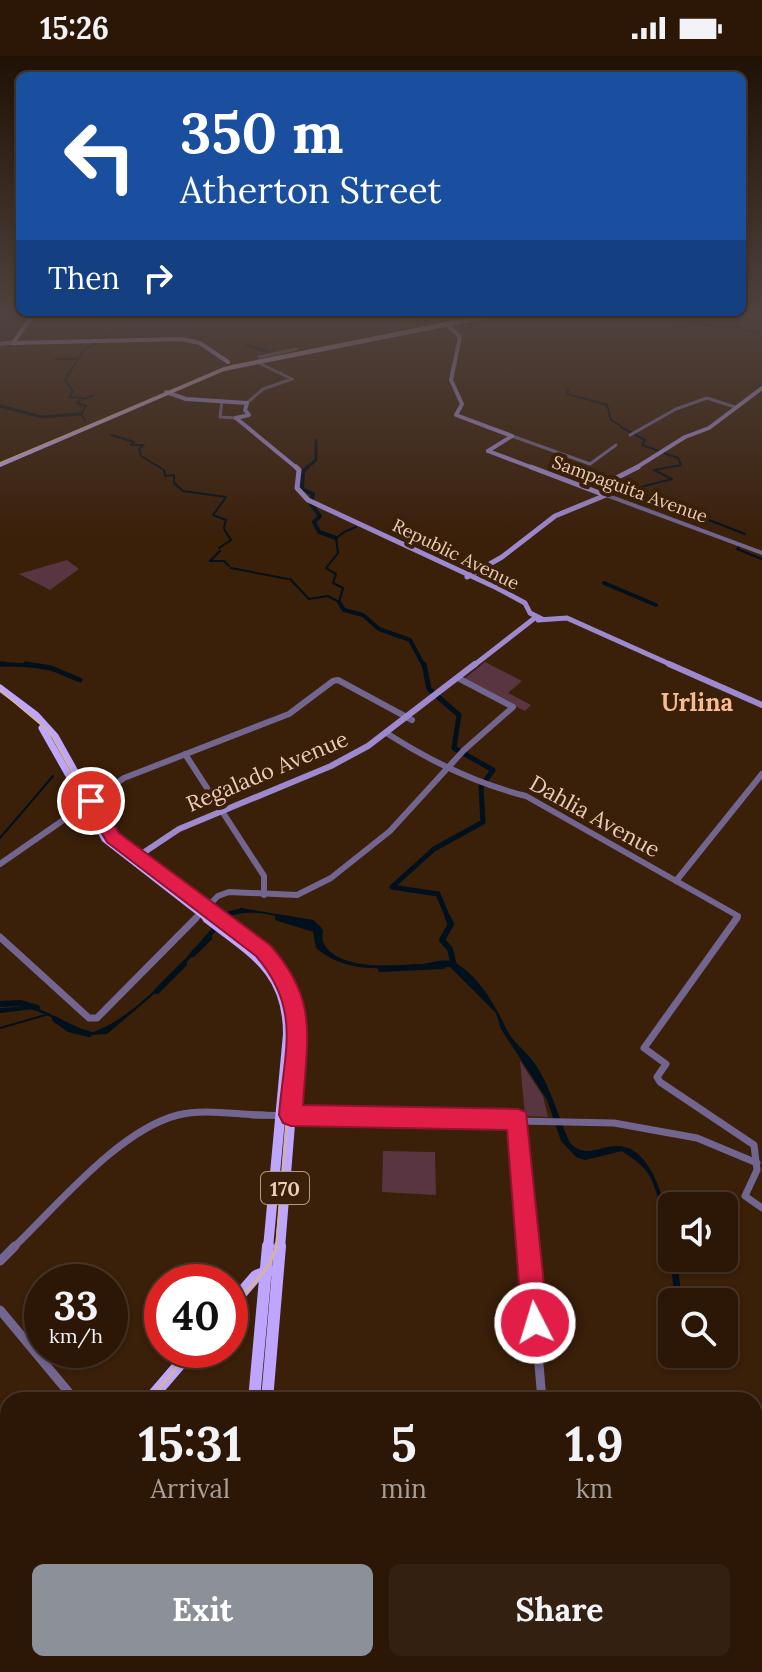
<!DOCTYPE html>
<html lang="en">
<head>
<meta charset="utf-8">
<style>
  :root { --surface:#2c1707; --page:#342011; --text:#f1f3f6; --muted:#a69f9b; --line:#483628; --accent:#8c9099 }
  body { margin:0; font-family:Lora,serif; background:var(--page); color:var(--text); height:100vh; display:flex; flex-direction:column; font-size:30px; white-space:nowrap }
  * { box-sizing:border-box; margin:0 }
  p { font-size:26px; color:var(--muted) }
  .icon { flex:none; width:44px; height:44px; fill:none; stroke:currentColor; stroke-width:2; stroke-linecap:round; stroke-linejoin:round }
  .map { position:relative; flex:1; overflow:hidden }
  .drawer { position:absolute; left:0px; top:1336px; width:762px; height:280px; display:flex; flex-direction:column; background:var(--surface); border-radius:24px 24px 0 0; box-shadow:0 2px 6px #0004,0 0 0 2px var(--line) }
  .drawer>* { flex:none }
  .banner { position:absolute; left:16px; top:16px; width:730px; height:244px; border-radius:12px; box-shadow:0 2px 6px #0004,0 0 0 2px var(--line); background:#1a4fa0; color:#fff; overflow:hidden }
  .tools { position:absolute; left:658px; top:1136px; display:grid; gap:16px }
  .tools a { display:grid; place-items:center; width:80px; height:80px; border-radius:12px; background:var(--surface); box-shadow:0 2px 6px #0004,0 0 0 2px var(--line); font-size:40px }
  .speed { position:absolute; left:24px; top:1208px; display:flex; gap:16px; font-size:40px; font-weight:700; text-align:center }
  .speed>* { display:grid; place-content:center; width:104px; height:104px; border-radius:50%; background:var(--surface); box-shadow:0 2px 6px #0004,0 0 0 2px var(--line); line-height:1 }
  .speed small { font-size:20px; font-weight:400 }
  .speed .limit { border:12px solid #d22; background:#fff; color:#111 }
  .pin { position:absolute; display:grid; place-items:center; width:68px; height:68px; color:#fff; margin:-34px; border:4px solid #fff; border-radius:50%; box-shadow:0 2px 8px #0007 }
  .me { position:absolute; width:88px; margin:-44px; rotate:355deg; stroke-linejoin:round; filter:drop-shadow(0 0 6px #0008) }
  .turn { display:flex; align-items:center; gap:28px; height:168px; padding:0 32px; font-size:36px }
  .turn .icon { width:104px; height:104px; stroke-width:2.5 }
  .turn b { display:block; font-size:56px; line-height:68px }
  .then { display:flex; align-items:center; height:76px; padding:0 32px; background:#0003; gap:16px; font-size:30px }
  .eta { display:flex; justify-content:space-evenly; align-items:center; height:136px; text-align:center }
  .eta b { font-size:48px; font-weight:800; line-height:56px }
  .primary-button { display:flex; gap:16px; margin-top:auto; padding:16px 32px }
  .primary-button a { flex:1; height:92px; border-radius:12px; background:var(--accent); color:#fff; font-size:32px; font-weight:800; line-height:92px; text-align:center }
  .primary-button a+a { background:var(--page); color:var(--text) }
  .status { display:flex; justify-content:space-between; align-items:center; height:56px; padding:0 40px; background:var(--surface); direction:ltr }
  .status svg { height:22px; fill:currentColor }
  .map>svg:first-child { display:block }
  .green { fill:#593542 }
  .water { fill:#00101c }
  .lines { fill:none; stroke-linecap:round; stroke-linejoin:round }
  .stream { stroke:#00101c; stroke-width:2 }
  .river-far3 { stroke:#00101c; stroke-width:3 }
  .river-far2 { stroke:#00101c; stroke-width:4 }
  .river-far1 { stroke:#00101c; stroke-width:5 }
  .river { stroke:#00101c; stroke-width:6 }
  .tertiary-far4 { stroke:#726691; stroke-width:3 }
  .tertiary-far3 { stroke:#726691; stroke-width:4 }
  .tertiary-far2 { stroke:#726691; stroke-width:6 }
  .tertiary-far1 { stroke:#726691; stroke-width:7 }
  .tertiary { stroke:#726691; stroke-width:9 }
  .secondary-far2 { stroke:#9d89ce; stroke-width:4 }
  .secondary-far1 { stroke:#9d89ce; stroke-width:5 }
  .secondary { stroke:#9d89ce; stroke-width:6 }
  .primary-far3 { stroke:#bea5fe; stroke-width:4 }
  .primary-far2 { stroke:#bea5fe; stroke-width:7 }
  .primary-far1 { stroke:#bea5fe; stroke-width:10 }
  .primary { stroke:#bea5fe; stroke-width:12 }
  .rail-far1 { stroke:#d3b4a0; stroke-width:2 }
  .rail { stroke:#d3b4a0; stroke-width:3 }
  .route { fill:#e11d48; stroke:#92132f; stroke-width:2 }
  .labels { text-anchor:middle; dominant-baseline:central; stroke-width:8; stroke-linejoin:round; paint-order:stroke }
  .far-street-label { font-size:18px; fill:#ebccb8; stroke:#3a1f09 }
  .shield { fill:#3a1f09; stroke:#b69884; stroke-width:2 }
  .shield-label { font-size:20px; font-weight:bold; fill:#ebccb8 }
  .street-label { font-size:22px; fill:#ebccb8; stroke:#3a1f09 }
  .neighbourhood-label { font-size:24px; font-weight:bold; fill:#f7bb91; stroke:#3a1f09 }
</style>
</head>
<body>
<div class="status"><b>15:26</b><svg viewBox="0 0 49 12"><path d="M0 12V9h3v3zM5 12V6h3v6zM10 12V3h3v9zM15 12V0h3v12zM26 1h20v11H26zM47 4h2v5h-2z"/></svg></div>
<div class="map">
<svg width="762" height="1616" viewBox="0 0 762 1616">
  <rect width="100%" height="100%" fill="#3a1f09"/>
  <g class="green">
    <path d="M67,504l12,9 -29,21 -31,-16z"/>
    <path d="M485,606l37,19 -14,12 23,12 -6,6 -62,-31z"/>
    <path d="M520,1005l23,35 5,21 -23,-1z"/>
    <path d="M383,1095l52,1 1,43 -54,-3z"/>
  </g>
  <path class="water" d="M241,852l72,12 8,7c-3,46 71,39 101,37 8,-1 23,-6 31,-2 25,12 42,43 53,66 7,16 20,22 29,36 17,25 23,53 35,79 16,16 29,3 47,3 42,0 55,83 55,112h5l5,44h-7c-3,-31 -11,-106 -28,-130 -6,-9 -16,-14 -25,-21l-37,9 -9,-3 -15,-16 -14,-41 -46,-71 -5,-16 -46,-46c-47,-5 -93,15 -134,-19l-4,-22c-25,-7 -56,-19 -82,-10l-64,68 -59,50 -17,1 -57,-26 -33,4v-5l33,-2 57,27c48,-14 103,-83 136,-121z"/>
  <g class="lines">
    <g class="stream">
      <path d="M694,266l9,2"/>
      <path d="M705,269l6,1"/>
      <path d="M712,271l20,-1 30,8"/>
      <path d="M675,273l16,-5"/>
      <path d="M103,283l8,-5"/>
      <path d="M55,303h22"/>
      <path d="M568,334l-1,4 40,11 4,15 10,6"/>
      <path d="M83,342l-14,-1 4,-5 -8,-12 19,-30 14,-8"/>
      <path d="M84,343l10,-4"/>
      <path d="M80,344l-3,3 9,3 -5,8 4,6"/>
      <path d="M621,371l24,13 -3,5 17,6"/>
      <path d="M111,379l23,7 -3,3h13l-5,4 2,7 23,14 1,6 9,-1v8l9,8 43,6 -13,18 13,5 -2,7"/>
      <path d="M664,397l14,5 3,7 -27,5 18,9 -31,8 6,9 -8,5 52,12 54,21"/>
      <path d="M344,476l12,-5"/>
      <path d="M739,491l-2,2 25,10"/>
      <path d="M219,492l12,-8 -7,-11"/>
      <path d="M220,495l-10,10h14l5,5"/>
      <path d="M231,512l57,11"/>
      <path d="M290,523l19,20 19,-3 11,6 4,-14 -10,-5 3,-9 -10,-6 12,-15 -2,-15 7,-5"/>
      <path d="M0,782l53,-62"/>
      <path d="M0,972l49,-14"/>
    </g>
    <g class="river-far3">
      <path d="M247,289l23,7"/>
      <path d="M0,350l42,11 39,-3"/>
      <path d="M305,413l11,-9v-20"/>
    </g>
    <g class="river-far2">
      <path d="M308,411l-5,4 -1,18 11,5 -2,10 9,12 -6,6 5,10 17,6"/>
      <path d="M604,527l52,22"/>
      <path d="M339,546l5,8 19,5 16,14 31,11 14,26"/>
      <path d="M0,608l42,2"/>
    </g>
    <g class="river-far1">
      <path d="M0,608h5"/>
      <path d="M26,608l25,4 29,12"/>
      <path d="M424,608l5,25 30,26 -5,33 39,22 -12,17 2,35 -49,27 -42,38 46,7 11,26"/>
      <path d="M278,862l6,2"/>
    </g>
    <g class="river">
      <path d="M278,862l42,13 -1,9"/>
      <path d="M448,862l3,6 -9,16 8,9 4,17"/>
      <path d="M193,898l16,-16"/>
      <path d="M381,913l62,-3"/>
      <path d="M157,935l27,-27"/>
      <path d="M0,948l20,-1 17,5"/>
      <path d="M55,963l14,10 20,5"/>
    </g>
    <g class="tertiary-far4">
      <path d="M17,260l17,1"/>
      <path d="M440,260l5,4"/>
      <path d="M259,301l37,-8"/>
      <path d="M259,307l33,16"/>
      <path d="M222,345l-2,16 16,1"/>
      <path d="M247,347l16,-14 29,-10"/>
      <path d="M630,379l46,-26 31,-11 28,9"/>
      <path d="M512,380l78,28 26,-19"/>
    </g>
    <path class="tertiary-far3" d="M606,439l156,58"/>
    <g class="tertiary-far2">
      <path d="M388,678c42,27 90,50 138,62l212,120 -3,4"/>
      <path d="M185,698l79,122v19"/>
      <path d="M0,808l124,-86 165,-64 44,-33 5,-1 74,40"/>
      <path d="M676,825l86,-107"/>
      <path d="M194,864l24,-24 11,-4 68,3 34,-17 59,-47 74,-81 49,-43 -55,-29"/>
    </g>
    <g class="tertiary-far1">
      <path d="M737,862l-93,130 22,16 -9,13 3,5 94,63 3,25 -12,26 17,12"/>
      <path d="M0,881l89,81h8l99,-100"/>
      <path d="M252,1059l362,8 83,15 60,25"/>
      <path d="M518,1064l11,128"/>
      <path d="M13,1192c44,-42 106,-118 165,-133 26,-7 60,0 86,0"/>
    </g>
    <g class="tertiary">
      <path d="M529,1190l13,154"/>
      <path d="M0,1205l15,-15"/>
      <path d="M0,1254l75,90"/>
      <path d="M564,1608l1,8"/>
    </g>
    <g class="secondary-far2">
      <path d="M446,267l14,14 -9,43 11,24 -6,11 56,21"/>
      <path d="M0,288l14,-2"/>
      <path d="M166,336l20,7 61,4 -2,7 4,5 -13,3"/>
      <path d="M236,362l62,51"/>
      <path d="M488,395l48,18"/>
      <path d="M488,395l24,-15"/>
      <path d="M634,413l51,-32 24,-9 53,-40"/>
    </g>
    <g class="secondary-far1">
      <path d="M296,411l3,3 -2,18 11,12 189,88 28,15 5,10 12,6"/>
      <path d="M531,411l71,27"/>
      <path d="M600,437l18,-16 20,-10"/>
      <path d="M467,521l35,-20 53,-41 51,-21"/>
      <path d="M538,564l29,-2 107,48"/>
      <path d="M473,610l63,-49"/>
    </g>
    <g class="secondary">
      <path d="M669,608l93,41"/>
      <path d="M134,803l45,-30 152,-63 37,-20 107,-82"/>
    </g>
    <g class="primary-far3">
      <path d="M32,260l-19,27 168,-4 19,4 28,19"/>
      <path d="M0,409l224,-96 266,-53"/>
    </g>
    <g class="primary-far2">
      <path d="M0,632l36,27 19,21 56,100 109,84"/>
      <path d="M42,672l63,111 104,81"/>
    </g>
    <g class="primary-far1">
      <path d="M207,862c45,35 81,52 81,116l-20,214"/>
      <path d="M217,862l56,43 20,35 4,42 -17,210"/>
    </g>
    <g class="primary">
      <path d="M230,1250l26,-30 13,-5"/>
      <path d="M149,1344l43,-50"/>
      <path d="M254,1344l14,-154"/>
      <path d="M267,1344l13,-154"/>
      <path d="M0,1523l8,-9"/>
      <path d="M227,1616l1,-8"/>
      <path d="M244,1616l1,-8"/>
    </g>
    <g class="rail-far1">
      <path d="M0,407l232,-97 249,-50"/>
      <path d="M0,634l50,42 52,94 14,16 144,109 16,16 14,28 6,32 -20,221"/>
    </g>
    <g class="rail">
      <path d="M230,1254l38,-43 9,-21"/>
      <path d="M149,1344l43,-50"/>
      <path d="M0,1521l8,-9"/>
    </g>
  </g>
  <linearGradient id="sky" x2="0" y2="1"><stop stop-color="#201105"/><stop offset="0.53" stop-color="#4f423e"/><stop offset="1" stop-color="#4f423e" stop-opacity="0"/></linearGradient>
  <rect width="762" height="486" fill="url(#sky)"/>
  <path class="route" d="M91,739l6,2 22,36 151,112c49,55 37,92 33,160l215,4 8,3 22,211 -4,9 -9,4 -9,-4 -4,-9 -15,-193 -216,-4 -8,-3 -4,-8c5,-64 23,-106 -23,-159l-149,-114 -24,-41z"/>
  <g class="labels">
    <g class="far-street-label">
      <text transform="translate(630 433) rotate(20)">Sampaguita Avenue</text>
      <text transform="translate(456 498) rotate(26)">Republic Avenue</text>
    </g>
    <rect class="shield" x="261" y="1116" width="48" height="32" rx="6"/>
    <g class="shield-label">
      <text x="285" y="1132">170</text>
    </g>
    <g class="street-label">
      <text transform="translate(267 715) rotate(-23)">Regalado Avenue</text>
      <text transform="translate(595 760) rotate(29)">Dahlia Avenue</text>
    </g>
    <g class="neighbourhood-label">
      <text x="697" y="646">Urlina</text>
    </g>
  </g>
</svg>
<div class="tools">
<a><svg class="icon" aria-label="sound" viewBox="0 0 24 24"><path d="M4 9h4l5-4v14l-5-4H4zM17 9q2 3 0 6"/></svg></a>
<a><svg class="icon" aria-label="search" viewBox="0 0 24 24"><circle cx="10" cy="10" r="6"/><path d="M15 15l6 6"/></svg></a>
</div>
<div class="speed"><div>33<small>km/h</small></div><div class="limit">40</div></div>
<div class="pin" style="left:91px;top:745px;background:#d93025"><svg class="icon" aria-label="arrive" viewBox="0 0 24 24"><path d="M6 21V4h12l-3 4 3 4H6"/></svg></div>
<svg class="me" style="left:535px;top:1267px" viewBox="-20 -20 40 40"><circle r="17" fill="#e11d48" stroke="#fff" stroke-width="3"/><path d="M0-11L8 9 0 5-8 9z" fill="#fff"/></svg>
<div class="banner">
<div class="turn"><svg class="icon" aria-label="left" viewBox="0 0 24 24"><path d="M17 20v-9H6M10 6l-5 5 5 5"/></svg><div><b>350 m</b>Atherton Street</div></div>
<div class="then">Then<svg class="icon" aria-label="right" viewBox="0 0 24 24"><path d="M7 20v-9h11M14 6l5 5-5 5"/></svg></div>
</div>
<section class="drawer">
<div class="eta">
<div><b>15:31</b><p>Arrival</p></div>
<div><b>5</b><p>min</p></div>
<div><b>1.9</b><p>km</p></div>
</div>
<div class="primary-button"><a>Exit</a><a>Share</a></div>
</section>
</div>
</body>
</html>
